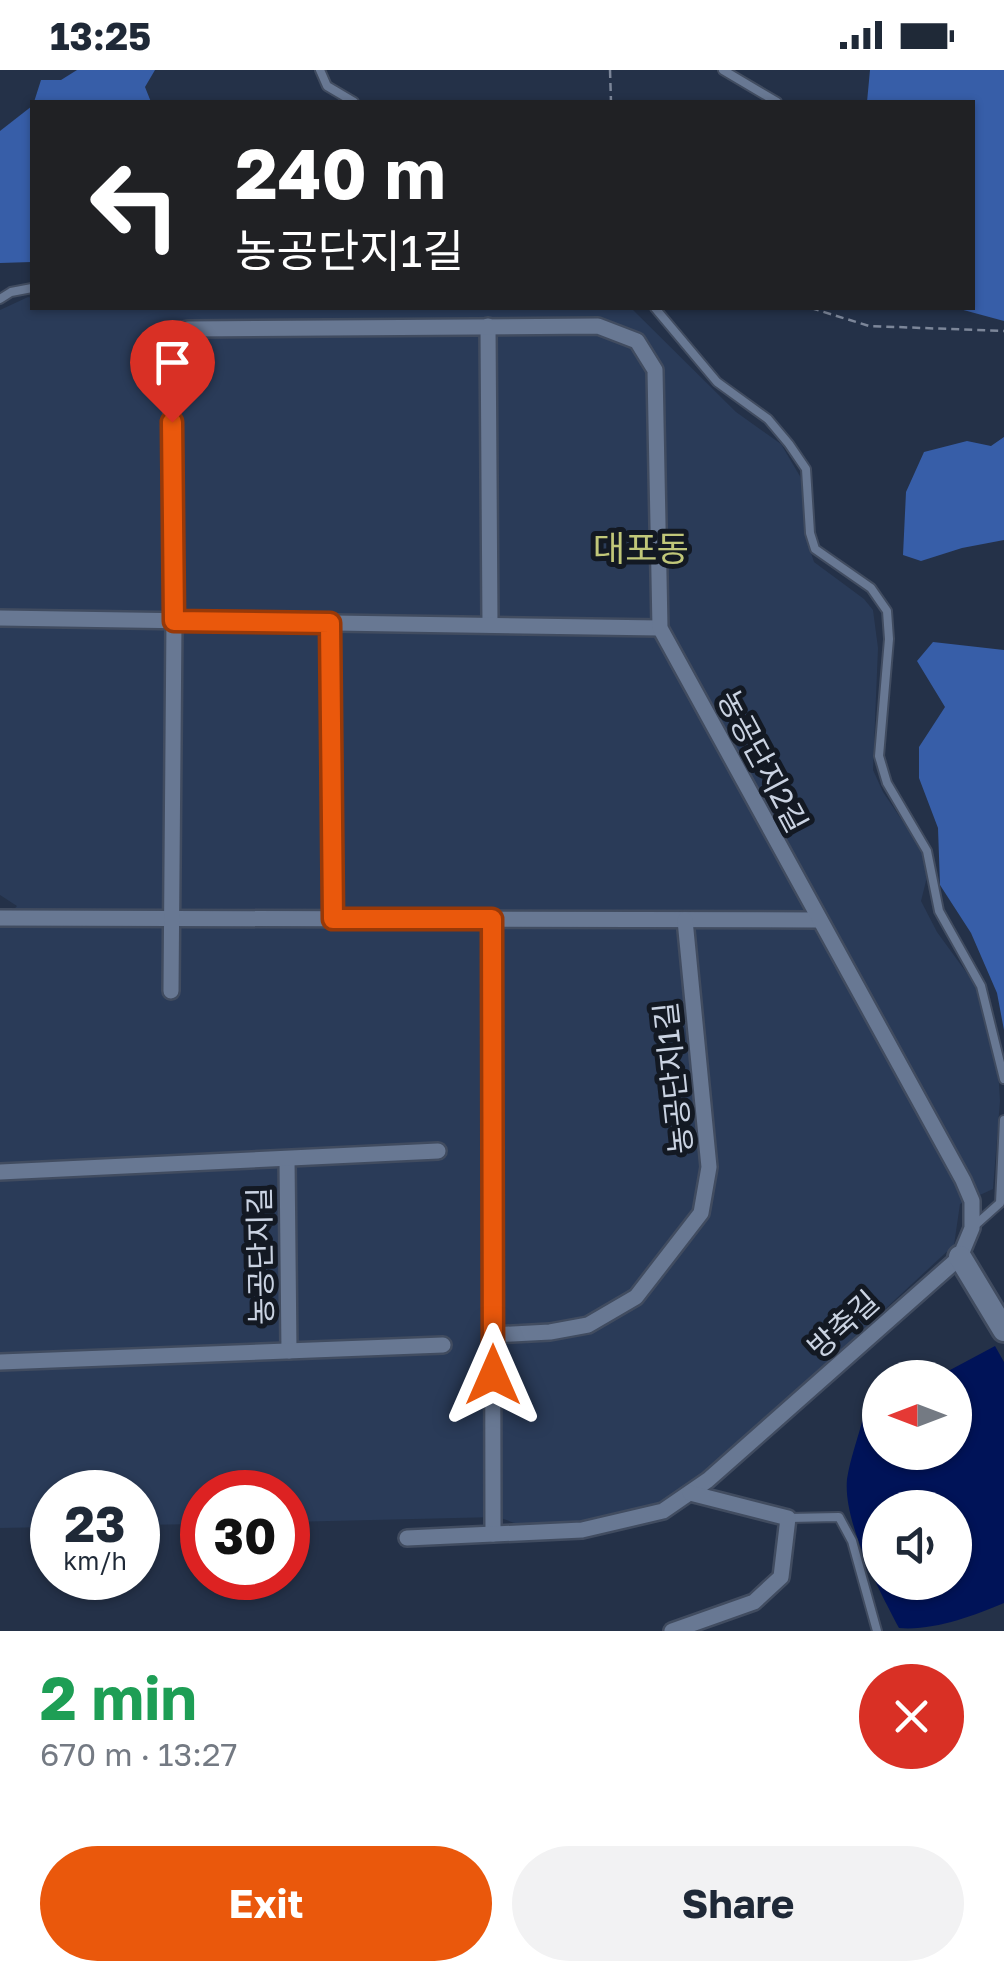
<!DOCTYPE html>
<html lang="en">
<head>
<meta charset="utf-8">
<style>
  :root { --surface:#fff; --page:#f2f2f3; --text:#1f2937; --muted:#747a83; --accent:#ea580c }
  body { margin:0; font-family:"Golos Text","Noto Sans KR",sans-serif; background:var(--page); color:var(--text); height:100vh; display:flex; flex-direction:column; font-size:38px; white-space:nowrap }
  * { box-sizing:border-box; margin:0 }
  p { font-size:32px; color:var(--muted) }
  .icon { flex:none; width:55px; height:55px; fill:none; stroke:currentColor; stroke-width:2; stroke-linecap:round; stroke-linejoin:round }
  .map { position:relative; height:1561px; overflow:hidden }
  .drawer { display:flex; flex-direction:column; background:var(--surface); flex:1 }
  .drawer>* { flex:none }
  .hud { position:absolute; left:30px; top:30px; width:945px; height:210px; border-radius:0px; box-shadow:0 2px 8px #0004; background:#202124; color:#fff; overflow:hidden }
  .needle { width:65px; rotate:270deg }
  .fabs { position:absolute; left:862px; top:1290px; display:grid; gap:20px }
  .fabs a { display:grid; place-items:center; width:110px; height:110px; border-radius:50%; background:var(--surface); box-shadow:0 2px 8px #0004; font-size:50px }
  .speed { position:absolute; left:30px; top:1400px; display:flex; gap:20px; font-size:50px; font-weight:700; text-align:center }
  .speed>* { display:grid; place-content:center; width:130px; height:130px; border-radius:50%; background:var(--surface); box-shadow:0 2px 8px #0004; line-height:1 }
  .speed small { font-size:25px; font-weight:400 }
  .speed .limit { border:15px solid #d22; background:#fff; color:#111 }
  .pin { position:absolute; display:grid; place-items:center; width:85px; height:85px; color:#fff; margin:-102px -42px; border-radius:50% 50% 50% 0; rotate:-45deg; box-shadow:0 0 10px #0007 }
  .pin .icon { rotate:45deg }
  .me { position:absolute; width:110px; margin:-55px; rotate:0deg; stroke-linejoin:round; filter:drop-shadow(0 0 8px #0008) }
  .turn { display:flex; align-items:center; gap:35px; height:210px; padding:0 40px; font-size:45px }
  .turn .icon { width:130px; height:130px; stroke-width:2.5 }
  .turn b { display:block; font-size:70px; line-height:85px }
  .round { display:grid; place-items:center; flex:none; width:105px; height:105px; border-radius:52px; background:var(--page) }
  .head { display:flex; align-items:center; justify-content:space-between; height:170px; padding:0 40px }
  h1 { font-size:60px; font-weight:700; line-height:75px; color:#1e9e55 }
  .cta { display:flex; gap:20px; margin-top:auto; padding:20px 40px }
  .cta a { flex:1; height:115px; border-radius:60px; background:var(--accent); color:#fff; font-size:40px; font-weight:700; line-height:115px; text-align:center }
  .cta a+a { background:var(--page); color:var(--text) }
  .status { display:flex; justify-content:space-between; align-items:center; height:70px; padding:0 50px; background:var(--surface); direction:ltr }
  .status svg { height:28px; fill:currentColor }
  .map>svg:first-child { display:block }
  .built { fill:#2a3b58 }
  .forest { fill:#375ea8 }
  .water { fill:#001358; fill-rule:evenodd }
  .lines { fill:none; stroke-linecap:round; stroke-linejoin:round }
  .lane-casing { stroke:#414c60; stroke-width:12 }
  .street-casing { stroke:#414c60; stroke-width:20 }
  .secondary-casing { stroke:#414c60; stroke-width:28 }
  .path { stroke:#7c8699; stroke-width:2.5; stroke-dasharray:8 5; stroke-linecap:butt }
  .lane { stroke:#687893; stroke-width:8 }
  .street { stroke:#687893; stroke-width:15 }
  .secondary { stroke:#687893; stroke-width:22 }
  .route-casing { stroke:#983908; stroke-width:25 }
  .route { stroke:#ea580c; stroke-width:18 }
  .labels { text-anchor:middle; dominant-baseline:central; stroke-width:10; stroke-linejoin:round; paint-order:stroke }
  .street-label { font-size:30px; fill:#cad3e2; stroke:#131923 }
  .quarter-label { font-size:35px; fill:#c1c779; stroke:#131923 }
</style>
</head>
<body>
<div class="status"><b>13:25</b><svg viewBox="0 0 49 12"><path d="M0 12V9h3v3zM5 12V6h3v6zM10 12V3h3v9zM15 12V0h3v12zM26 1h20v11H26zM47 4h2v5h-2z"/></svg></div>
<div class="map">
<svg width="1004" height="1561" viewBox="0 0 1004 1561">
  <rect width="100%" height="100%" fill="#243148"/>
  <path class="built" d="M28,227l4,1v10h599l105,104 45,32 20,34 4,19 1,41 8,24 50,37 9,11 5,38 -5,122 10,22 39,58 5,27 -6,24 16,31 40,55 21,81 2,33 -7,88 -33,15 -6,41 -236,219 -56,41 -75,20h-67l-22,-8 -210,5v-30h-86v32l-64,1v-33h-86v35l-52,1v-603l17,-19 -17,-11v-585z"/>
  <g class="forest">
    <path d="M77,0h78l-10,17 6,15h-117l7,-22h20z"/>
    <path d="M870,0h134v251l-48,-13h16v-206h-105z"/>
    <path d="M32,36v156l-32,1v-132z"/>
    <path d="M1004,367v103l-42,8 -41,13 -18,-6 3,-63 18,-40 43,-11 24,5z"/>
    <path d="M933,572l71,8v380l-7,-37 -26,-60 -31,-48 -2,-57 -19,-50v-31l26,-40 -28,-46z"/>
  </g>
  <path class="water" d="M995,1276l9,16v241c-31,13 -71,28 -105,25 -20,-38 -56,-106 -52,-149 3,-20 11,-41 16,-61l17,-10v44h75v-74l-18,-1zM880,1438h75v74h-75z"/>
  <g class="lines">
    <g class="lane-casing">
      <g id="lane">
        <path d="M320,0l7,16 27,16"/>
        <path d="M723,0l54,32"/>
        <path d="M0,229l11,-7 21,-4"/>
        <path d="M655,238l62,74 51,37 21,25 17,25 4,64 5,16 56,39 16,23 2,28 -10,117 8,27 40,68 12,60 42,75 23,93"/>
        <path d="M972,1158l28,-25 4,-83"/>
        <path d="M788,1448l51,-1 13,24 25,90"/>
      </g>
    </g>
    <g class="street-casing">
      <g id="street">
        <path d="M488,256l2,299"/>
        <path d="M0,548l660,10"/>
        <path d="M330,553l3,296"/>
        <path d="M0,848l818,2"/>
        <path d="M492,849l1,615"/>
        <path d="M171,921l3,-370 -3,-279 5,-10 12,-3 410,-3 39,15 18,29 5,258 303,552 9,21v27l-12,29 -252,223 -45,31 -81,19 -175,8"/>
        <path d="M287,1089l2,192"/>
        <path d="M0,1102l438,-21"/>
        <path d="M493,1265l57,-3 38,-7 48,-28 65,-84 8,-46 -24,-247"/>
        <path d="M0,1292l443,-17"/>
        <path d="M672,1561l82,-29 27,-25 7,-59 -98,-25"/>
      </g>
    </g>
    <g class="secondary-casing">
      <path id="secondary" d="M960,1187l44,73"/>
    </g>
    <g class="path">
      <path d="M610,0l1,32"/>
      <path d="M811,238l58,18 135,5"/>
    </g>
    <use href="#lane" class="lane"/>
    <use href="#street" class="street"/>
    <use href="#secondary" class="secondary"/>
  </g>
  <g class="lines">
    <g class="route-casing">
      <path id="route" d="M172,352l2,199 156,2 3,296h159l1,456"/>
    </g>
    <use href="#route" class="route"/>
  </g>
  <g class="labels">
    <g class="street-label">
      <text transform="translate(763 691) rotate(62)">농공단지2길</text>
      <text transform="translate(673 1008) rotate(-96)">농공단지1길</text>
      <text transform="translate(260 1186) rotate(-91)">농공단지길</text>
      <text transform="translate(843 1254) rotate(-42)">방축길</text>
    </g>
    <g class="quarter-label">
      <text x="641" y="478">대포동</text>
    </g>
  </g>
</svg>
<div class="fabs">
<a><svg class="needle" viewBox="-14 -14 28 28"><path d="M0-13l5 13h-10z" fill="#e53935"/><path d="M0 13l5-13h-10z" fill="#747a83"/></svg></a>
<a><svg class="icon" aria-label="sound" viewBox="0 0 24 24"><path d="M4 9h4l5-4v14l-5-4H4zM17 9q2 3 0 6"/></svg></a>
</div>
<div class="speed"><div>23<small>km/h</small></div><div class="limit">30</div></div>
<div class="pin" style="left:172px;top:352px;background:#d93025"><svg class="icon" aria-label="arrive" viewBox="0 0 24 24"><path d="M6 21V4h12l-3 4 3 4H6"/></svg></div>
<svg class="me" style="left:493px;top:1305px" viewBox="-20 -20 40 40"><path d="M0-17L14 15 0 8-14 15z" fill="#ea580c" stroke="#fff" stroke-width="4"/></svg>
<div class="hud">
<div class="turn"><svg class="icon" aria-label="left" viewBox="0 0 24 24"><path d="M17 20v-9H6M10 6l-5 5 5 5"/></svg><div><b>240 m</b>농공단지1길</div></div>
</div>
</div>
<section class="drawer">
<div class="head"><div><h1>2 min</h1><p>670 m · 13:27</p></div><a class="round" style="background:#d93025;color:#fff"><svg class="icon" aria-label="close" viewBox="0 0 24 24"><path d="M6 6l12 12M18 6L6 18"/></svg></a></div>
<div class="cta"><a>Exit</a><a>Share</a></div>
</section>
</body>
</html>
